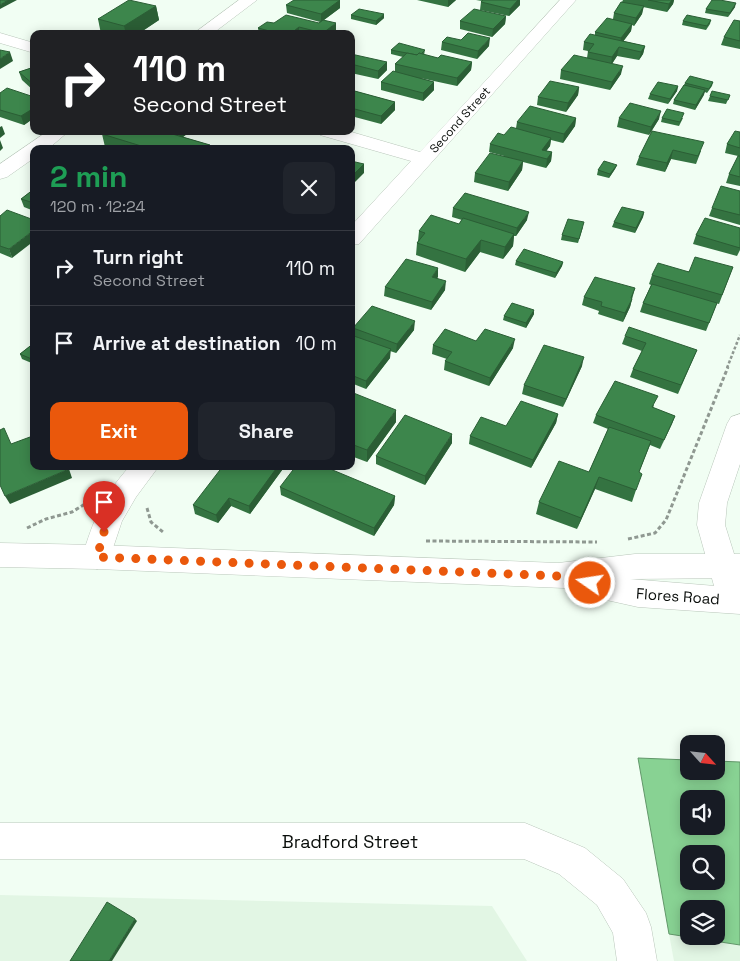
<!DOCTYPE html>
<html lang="en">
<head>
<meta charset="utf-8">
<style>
  :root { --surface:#171b24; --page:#20242c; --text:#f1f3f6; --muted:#9ea1a6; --line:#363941; --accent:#ea580c }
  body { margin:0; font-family:"Space Grotesk",sans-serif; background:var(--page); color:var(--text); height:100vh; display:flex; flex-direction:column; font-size:19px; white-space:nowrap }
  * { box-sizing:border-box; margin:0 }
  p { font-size:16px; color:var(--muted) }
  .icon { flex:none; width:28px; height:28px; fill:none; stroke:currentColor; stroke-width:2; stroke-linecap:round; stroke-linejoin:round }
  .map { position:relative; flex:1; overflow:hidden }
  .details { position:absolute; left:30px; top:145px; width:325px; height:325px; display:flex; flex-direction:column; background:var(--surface); border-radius:10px; box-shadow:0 2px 12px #0003 }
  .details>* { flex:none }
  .banner { position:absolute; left:30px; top:30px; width:325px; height:105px; border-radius:10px; box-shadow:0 2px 12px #0003; background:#202124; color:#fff; overflow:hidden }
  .needle { width:32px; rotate:117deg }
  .tools { position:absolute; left:680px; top:735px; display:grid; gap:10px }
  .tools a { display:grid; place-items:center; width:45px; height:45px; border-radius:10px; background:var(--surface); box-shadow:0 2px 12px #0003; font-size:25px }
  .pin { position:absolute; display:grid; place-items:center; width:42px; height:42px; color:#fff; margin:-51px -21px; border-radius:50% 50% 50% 0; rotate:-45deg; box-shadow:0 0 5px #0007 }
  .pin .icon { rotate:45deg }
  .me { position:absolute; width:55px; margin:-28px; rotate:283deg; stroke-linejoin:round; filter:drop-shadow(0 0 4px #0008) }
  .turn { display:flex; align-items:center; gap:18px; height:105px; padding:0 20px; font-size:22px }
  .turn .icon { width:65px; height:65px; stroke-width:2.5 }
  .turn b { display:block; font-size:35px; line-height:42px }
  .round { display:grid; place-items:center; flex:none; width:52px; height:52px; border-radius:10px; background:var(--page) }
  .headline { display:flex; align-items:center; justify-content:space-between; height:85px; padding:0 20px }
  h1 { font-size:30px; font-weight:800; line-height:38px; color:#1e9e55 }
  .button { display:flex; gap:10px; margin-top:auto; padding:10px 20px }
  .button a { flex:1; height:58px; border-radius:10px; background:var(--accent); color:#fff; font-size:20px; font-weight:800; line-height:58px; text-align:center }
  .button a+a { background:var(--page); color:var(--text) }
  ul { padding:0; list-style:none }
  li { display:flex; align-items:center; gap:15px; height:75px; padding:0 20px; border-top:1px solid var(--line) }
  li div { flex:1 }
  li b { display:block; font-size:19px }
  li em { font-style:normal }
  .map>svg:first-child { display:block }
  .built { fill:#e2f6e4 }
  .water { fill:#88d293; stroke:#62976a; fill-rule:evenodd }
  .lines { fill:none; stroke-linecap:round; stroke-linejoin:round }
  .street-casing { stroke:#b9c6ba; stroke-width:1 }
  .secondary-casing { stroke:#b9c6ba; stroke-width:1 }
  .path-far1 { stroke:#8f9891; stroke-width:2.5; stroke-dasharray:3 2; stroke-linecap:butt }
  .path { stroke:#8f9891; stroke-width:3; stroke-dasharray:4 2.5; stroke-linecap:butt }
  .street { fill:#fff; fill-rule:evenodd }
  .secondary { fill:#fff; fill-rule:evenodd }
  .wall { fill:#347341 }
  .shaded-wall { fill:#2b5e35 }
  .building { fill:#3d864c; stroke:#2b5e35 }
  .route { stroke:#ea580c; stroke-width:9; stroke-dasharray:0 16.2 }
  .labels { text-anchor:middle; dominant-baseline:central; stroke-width:5; stroke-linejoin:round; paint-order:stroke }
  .far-street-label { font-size:12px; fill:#090d0a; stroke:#fff }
  .street-label { font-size:15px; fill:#090d0a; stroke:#fff }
  .near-street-label { font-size:18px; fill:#090d0a; stroke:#fff }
</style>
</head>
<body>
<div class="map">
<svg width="740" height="961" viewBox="0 0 740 961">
  <rect width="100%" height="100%" fill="#f1fef3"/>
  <g class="built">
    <path d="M0,895l492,11 35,55h-527z"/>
    <path d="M669,934l71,11v16h-66z"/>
  </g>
  <path class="water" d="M638,758l51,2v11h27v-10l24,1v183l-71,-11zM689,799h27v27h-27zM689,854h27v27h-27zM689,909h27v27h-27z"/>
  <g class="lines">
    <g class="street-casing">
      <g id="street">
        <path d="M239,0h18l-45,34h-19z"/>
        <path d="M560,0h16l-217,244 -8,1v-19l60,-65 -91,-26 -2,-4h30l72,21z"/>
        <path d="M0,33l34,10v10l-34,-10z"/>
        <path d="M48,131h21l-21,18h-14v9l-27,19 -7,2v-15z"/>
        <path d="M740,414v50l-13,39 -2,22 15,48v38l-7,2 -11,-4 -4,-9 -21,-75 2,-22 28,-79 4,-7z"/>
        <path d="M130,466h29l-23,31 -14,24 -15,45 -10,3 -10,-3 -5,-9c12,-38 20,-60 48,-91z"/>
        <path d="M0,823h525l60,25 38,31 23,34 5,14 6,34h-40l-4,-28 -16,-28 -38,-31 -35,-15h-524z"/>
      </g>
    </g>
    <g class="secondary-casing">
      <path id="secondary" d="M0,543l97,2 461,18 77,-9h105v24l-110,1 110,9v26l-102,-7 -63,-14 -11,-5 -467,-19 -97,-2z"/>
    </g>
    <path class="path-far1" d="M727,368l13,-33"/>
    <g class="path">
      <path d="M147,508l4,14 12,10"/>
      <path d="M27,528l19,-9 26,-7 13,-8"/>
      <path d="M628,539l27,-6 11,-13 62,-153"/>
      <path d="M426,541l171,1"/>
    </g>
    <use href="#street" class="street"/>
    <use href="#secondary" class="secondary"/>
  </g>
  <g class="wall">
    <path d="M340,0v8l-16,12 12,11 -3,3h-74l-1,-6 16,-5h45l1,-1 -33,-9 -1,-8z"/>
    <path d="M417,0h39l-8,7z"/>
    <path d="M476,0h44v5l-11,11 -29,-6 1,-8 1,-1z"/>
    <path d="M623,0h51l-1,4 -6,8 -24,-5 -1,7 -8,12 -2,-1 -1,6 -8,10 22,5 -2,8 -4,6 -22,-4 -5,8 9,10 -11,16 -50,-11 1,-9 26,-12 1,-7 -5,-1 1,-8 11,-7v-3l18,-13 1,-6 8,-11z"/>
    <path d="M156,6l3,14 -21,14h-37l-3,-15z"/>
    <path d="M735,7l-7,10 -23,-4 1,-4z"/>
    <path d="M351,15l33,3 -8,7 -25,-6z"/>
    <path d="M506,16l-1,8 -13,13 -32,-8v-8z"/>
    <path d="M711,20l-1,4 -4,6 -24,-5 1,-4z"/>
    <path d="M740,21v28l-19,-4 3,-8z"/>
    <path d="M461,40l28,6 -12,13 -36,-9 1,-8z"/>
    <path d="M391,50h34l-1,5 14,3 34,4 -1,8 -14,16 -37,-8 14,4v8l-11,11 -42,-11v-8l14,-10v-8l8,-7 -12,-3z"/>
    <path d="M351,54l36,16 -9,9 -27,-6z"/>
    <path d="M34,67v24l-12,-11 -3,-8z"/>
    <path d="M713,82l-1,4 -5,7 -2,-1 -10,18 -22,-6 1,-4 10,-15 1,-2z"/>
    <path d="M678,86l-1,5 -9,13 -20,-5 2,-5z"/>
    <path d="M579,87l-1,8 -12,17 -29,-7 1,-8z"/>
    <path d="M351,90l44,12v8l-14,14 -30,-8z"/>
    <path d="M0,93l34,4v21l-10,7 -24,-8z"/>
    <path d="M730,95l-4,9 -18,-3 2,-5z"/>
    <path d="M576,118l-1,8 -12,17 -12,-3 -1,6 -4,5 6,1 -1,9 -5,7 -23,-6 -1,8 -14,21 -34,-9 1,-9 29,-17 -15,-4 1,-8 26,-16 1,-6z"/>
    <path d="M619,118l40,1 -10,16 -32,-8z"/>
    <path d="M662,118h21l-4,8 -18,-4z"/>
    <path d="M106,131h85l-8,6 27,8v4h-98l-7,-2 -3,-13z"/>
    <path d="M652,131l49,20 -5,13 -25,-5 -6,13 -29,-7 3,-8z"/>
    <path d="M740,132v54l-14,-3 3,-9 9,-18 -13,-3 2,-9z"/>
    <path d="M617,165l-2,4 -6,9 -12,-3 1,-5z"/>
    <path d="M34,189v22l-10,-4 -3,-8z"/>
    <path d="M740,191v34l-31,-9 3,-8z"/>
    <path d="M453,208l74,12 -11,16h-2l-1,10 -10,13 -23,-7 -15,20 -49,-17 1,-12 1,-2 1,-10 40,-7 3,-4 -10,-3z"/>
    <path d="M644,212l-1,5 -8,16 -23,-6 2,-5z"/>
    <path d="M0,216l12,42 -12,-5z"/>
    <path d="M583,227l-5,16 -17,-3 1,-5z"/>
    <path d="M740,228v22l-3,6 -44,-12 3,-9z"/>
    <path d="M516,261l47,1 -1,4 -7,12 -40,-13z"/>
    <path d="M733,267l-14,37 -17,-5 15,4 -11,28 -66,-19 3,-9 8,-18 -2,-1 3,-9z"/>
    <path d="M438,277l-1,1 8,12 -14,20 -47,-14 1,-9z"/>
    <path d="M635,288l-5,19 -7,15 -25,-8 1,-3 -17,-6 2,-8z"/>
    <path d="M534,314l-8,14 -23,-8 1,-4z"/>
    <path d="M353,328l61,2 -18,23 -6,-2v7l-24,31 -15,-6v-48l2,1z"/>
    <path d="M625,336l72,14 -19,44 -48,-17 3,-8 9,-18 -20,-7z"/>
    <path d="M34,343v21l-12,-5 -2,-5z"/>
    <path d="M433,345l80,3 -24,38 -45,-16 1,-9 2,-2 -15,-5z"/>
    <path d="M582,366l-19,41 -41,-13 2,-9z"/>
    <path d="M351,392l45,30 -29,40 -16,-6z"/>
    <path d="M654,405l-1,3 22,8 -15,33 -10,-4 -11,27 -3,18 -4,12 -37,-13 -18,40 -41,-15 3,-12 50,-30 19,-43 -15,-6 3,-8z"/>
    <path d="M558,414l-2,9 -25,45 -62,-24 1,-8z"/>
    <path d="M452,443l-27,42 -49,-21v-8z"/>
    <path d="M285,466l-35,48 -19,-8 -13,17 -23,-9 -2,-9z"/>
    <path d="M280,487l115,9 -1,9 -20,31 -93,-41z"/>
  </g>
  <g class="shaded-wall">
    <path d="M8,0h9l-17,9v-4z"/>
    <path d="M340,0v8l-19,14v-8z"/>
    <path d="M448,0h8l-8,7z"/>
    <path d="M518,0h2v5l-11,11 1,-7z"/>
    <path d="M672,0h2l-1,4 -6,8 2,-8z"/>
    <path d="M736,3l-1,4 -7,10 2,-4z"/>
    <path d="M156,6l3,14 -21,14h-12l-2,-8z"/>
    <path d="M644,6l-2,8 -8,12 2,-8z"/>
    <path d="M384,14v4l-8,7v-4z"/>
    <path d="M506,16l-1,8 -13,13 1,-8z"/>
    <path d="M336,23v8l-3,3h-10v-1z"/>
    <path d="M632,24l-1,7 -11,15 1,-8z"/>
    <path d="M299,27v7h-9z"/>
    <path d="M490,38l-1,8 -12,13 1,-8z"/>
    <path d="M645,46l-2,8 -4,6 2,-8z"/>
    <path d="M619,47l-2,9 -6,9 1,-8z"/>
    <path d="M10,52l3,9 -13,8v-10z"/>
    <path d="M387,62v8l-9,9v-8z"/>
    <path d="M472,62l-1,8 -14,16v-8z"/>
    <path d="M623,66l-2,8 -11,16 2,-8z"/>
    <path d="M434,82v8l-11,11v-8z"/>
    <path d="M678,86l-1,5 -9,13 2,-5z"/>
    <path d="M579,87l-1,8 -12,17 2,-9z"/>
    <path d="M705,90l-1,5 -9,15 1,-5z"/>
    <path d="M395,102v8l-14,14v-8z"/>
    <path d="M34,108v10l-10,7 -3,-9z"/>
    <path d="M661,111l-2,8 -10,16 2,-8z"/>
    <path d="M576,118l-1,8 -12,17 1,-9z"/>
    <path d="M2,126l3,8 -5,4v-11z"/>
    <path d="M179,131h12l-11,8z"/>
    <path d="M551,138l-1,8 -9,12 1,-8z"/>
    <path d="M0,140l3,8 -3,3z"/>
    <path d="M210,145v4h-5z"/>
    <path d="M673,150l-2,9 -6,13 2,-9z"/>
    <path d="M552,152l-1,9 -5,7 1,-9z"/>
    <path d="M523,161l-1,9 -14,21 1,-9z"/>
    <path d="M364,164v9l-13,13v-9z"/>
    <path d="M617,165l-2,4 -6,9 1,-4z"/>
    <path d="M529,212l-2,8 -11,16 1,-8z"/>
    <path d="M644,212l-1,5 -8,16 1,-5z"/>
    <path d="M34,230v11l-22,17 -3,-9z"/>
    <path d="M514,234l-1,12 -10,13 2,-12z"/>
    <path d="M481,240l-1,12 -15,20 1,-13z"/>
    <path d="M563,262l-1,4 -7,12 1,-5z"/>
    <path d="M438,268v9l-7,8 1,-8z"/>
    <path d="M446,281l-1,9 -14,20 1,-8z"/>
    <path d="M632,299l-2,8 -7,15 2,-9z"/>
    <path d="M534,310v4l-8,14v-5z"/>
    <path d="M415,321l-1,9 -18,23 1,-9z"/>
    <path d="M515,339l-2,9 -24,38 1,-8z"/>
    <path d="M391,349l-1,9 -24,31v-8z"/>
    <path d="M584,357l-2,9 -19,41 3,-8z"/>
    <path d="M396,410v12l-29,40v-12z"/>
    <path d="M558,414l-2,9 -25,45 2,-8z"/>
    <path d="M675,416l-3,8 -12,25 4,-9z"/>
    <path d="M452,434v9l-27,42v-9z"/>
    <path d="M278,466h7l-35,48 -1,-8z"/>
    <path d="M69,469l3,9 -62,26 -5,-8z"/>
    <path d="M599,477l-4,12 -18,40 4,-11z"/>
    <path d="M395,496l-1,9 -20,31v-8z"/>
    <path d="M229,498l2,8 -13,17 -2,-8z"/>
    <path d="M135,919l2,2 -25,40h-3z"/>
  </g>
  <g class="building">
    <path d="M0,0h8l-8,5z"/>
    <path d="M129,0l27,6 -32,20 -26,-7z"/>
    <path d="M294,0h46l-19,14 -35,-9z"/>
    <path d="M483,0h35l-8,9 -29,-7z"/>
    <path d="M648,0h24l-3,4z"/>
    <path d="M712,0h8l16,3 -6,10 -24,-4z"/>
    <path d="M621,2l23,4 -8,12 -22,-5z"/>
    <path d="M359,9l25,5 -8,7 -25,-6z"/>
    <path d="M474,9l32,7 -13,13 -33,-8z"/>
    <path d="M286,15l33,8 4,-3 13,3 -13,10 -24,-6 -9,7h-9l-23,-6 9,-6 7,1z"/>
    <path d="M687,15l24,5 -4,6 -24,-5z"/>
    <path d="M607,18l25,6 -11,14 -26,-6z"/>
    <path d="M734,20l6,1v20l-16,-4z"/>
    <path d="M246,31l10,3h-13z"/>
    <path d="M468,33l22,5 -12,13 -36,-9 5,-5 14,3z"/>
    <path d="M590,34l55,12 -4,6 -22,-5 -7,10 -24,-5 6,-8 -10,-2z"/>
    <path d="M399,43l26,7 -4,4 -2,-1 -2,2 -26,-5z"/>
    <path d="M0,50l10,2 -10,7z"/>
    <path d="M407,53l10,2 2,-2 19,5 3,-3 31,7 -15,16 -62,-14z"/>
    <path d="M351,54l36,8 -9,9 -27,-7z"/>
    <path d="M574,55l49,11 -11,16 -51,-12z"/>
    <path d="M34,67v18l-15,-13z"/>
    <path d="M393,71l41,11 -11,11 -42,-11z"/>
    <path d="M690,76l23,6 -4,7 -24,-6z"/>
    <path d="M550,81l29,6 -11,16 -30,-6z"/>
    <path d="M658,82l20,4 -8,13 -20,-5z"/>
    <path d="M684,85l21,5 -9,15 -22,-5z"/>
    <path d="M7,88l27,9v11l-13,8 -21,-6v-17z"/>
    <path d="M351,90l44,12 -14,14 -30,-8z"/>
    <path d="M712,91l18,4 -2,5 -18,-4z"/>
    <path d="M630,103l31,8 -10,16 -32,-9z"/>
    <path d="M530,106l46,12 -12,16 -47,-12z"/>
    <path d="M667,109l17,4 -4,9 -18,-4z"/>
    <path d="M511,127l40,11 -9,12 10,2 -5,7 -57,-15 8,-11 6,2z"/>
    <path d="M106,131h56l48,14 -5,4h-54l-49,-15z"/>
    <path d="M652,131l52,11 -6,14 -25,-6 -6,13 -28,-6z"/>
    <path d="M735,131l5,1v16l-13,-4z"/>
    <path d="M490,153l33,8 -14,21 -34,-9z"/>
    <path d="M738,156h2v21l-11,-3z"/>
    <path d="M351,161l13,3 -13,13z"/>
    <path d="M604,161l13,4 -7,9 -12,-4z"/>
    <path d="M721,186l19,5v24l-28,-7z"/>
    <path d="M34,189v14l-13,-4z"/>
    <path d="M465,193l64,19 -12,16 -64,-20z"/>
    <path d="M622,207l22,5 -8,16 -22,-6z"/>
    <path d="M7,210l27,10v10l-25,19 -9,-3v-30z"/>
    <path d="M431,215l28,9 4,-6 51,16 -9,13 -24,-7 -15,19 -49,-16 8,-10 -6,-2z"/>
    <path d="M705,218l35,10v20l-44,-13z"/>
    <path d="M568,219l16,3 -5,17 -17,-4z"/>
    <path d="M524,249l39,13 -7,11 -40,-12z"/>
    <path d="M695,257l38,10 -11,28 -70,-20 6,-12 31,9z"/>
    <path d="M406,259l32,9 -6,9 14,4 -14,21 -47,-15z"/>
    <path d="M595,277l40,11 -4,10 1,1 -7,14 -24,-7 1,-4 -18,-5z"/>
    <path d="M652,284l65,19 -8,20 -66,-20z"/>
    <path d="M512,303l22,7 -8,13 -22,-7z"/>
    <path d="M372,306l43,15 -18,23 -44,-16z"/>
    <path d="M629,327l68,23 -16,35 -48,-16 13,-26 -21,-7z"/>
    <path d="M445,329l31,12 9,-12 30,10 -25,39 -45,-17 7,-9 -19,-7z"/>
    <path d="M351,335l40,14 -25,32 -15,-6z"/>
    <path d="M34,343v17l-14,-6z"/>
    <path d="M544,345l40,12 -18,42 -42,-14z"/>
    <path d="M615,381l43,15 -6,11 23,9 -11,24 -68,-25z"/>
    <path d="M351,392l45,18 -29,40 -16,-6z"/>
    <path d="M521,401l37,13 -25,46 -63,-24 11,-19 25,9z"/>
    <path d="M405,415l47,19 -27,42 -49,-20z"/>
    <path d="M609,427l42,14 -12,31 3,2 -6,16 -37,-13 -18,41 -42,-16 20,-41 30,11z"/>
    <path d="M4,428l7,16 19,-7 4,6v23h33l2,3 -64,27 -5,-11v-55z"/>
    <path d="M223,466h55l-29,40 -20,-8 -13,17 -23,-10z"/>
    <path d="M296,466h27l72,30 -21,32 -94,-41z"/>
    <path d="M107,902l28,17 -26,42h-39z"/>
  </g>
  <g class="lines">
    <path class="route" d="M104,532l-7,25 461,19 32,7"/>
  </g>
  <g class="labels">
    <g class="far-street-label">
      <text transform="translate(460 120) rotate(-48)">Second Street</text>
    </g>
    <g class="street-label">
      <text transform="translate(678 596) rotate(4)">Flores Road</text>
    </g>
    <g class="near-street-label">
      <text x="350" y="841">Bradford Street</text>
    </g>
  </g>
</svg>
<div class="tools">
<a><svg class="needle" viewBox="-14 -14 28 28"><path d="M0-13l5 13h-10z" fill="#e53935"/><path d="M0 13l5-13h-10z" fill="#9ea1a6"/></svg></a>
<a><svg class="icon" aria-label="sound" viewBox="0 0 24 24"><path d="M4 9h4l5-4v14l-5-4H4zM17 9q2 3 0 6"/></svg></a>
<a><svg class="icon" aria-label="search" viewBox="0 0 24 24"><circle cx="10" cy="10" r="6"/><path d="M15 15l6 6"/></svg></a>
<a><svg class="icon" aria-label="layers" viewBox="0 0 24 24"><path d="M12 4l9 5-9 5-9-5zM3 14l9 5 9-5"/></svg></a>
</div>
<div class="pin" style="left:104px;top:532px;background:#d93025"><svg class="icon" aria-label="arrive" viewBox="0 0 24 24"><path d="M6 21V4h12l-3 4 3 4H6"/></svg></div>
<svg class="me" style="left:590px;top:583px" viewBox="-20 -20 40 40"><circle r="17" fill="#ea580c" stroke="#fff" stroke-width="3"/><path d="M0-11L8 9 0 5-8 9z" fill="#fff"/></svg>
<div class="banner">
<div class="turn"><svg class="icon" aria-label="right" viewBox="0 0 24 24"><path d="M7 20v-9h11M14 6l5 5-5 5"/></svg><div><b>110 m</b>Second Street</div></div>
</div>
<section class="details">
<div class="headline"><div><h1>2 min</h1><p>120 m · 12:24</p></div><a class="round"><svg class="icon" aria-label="close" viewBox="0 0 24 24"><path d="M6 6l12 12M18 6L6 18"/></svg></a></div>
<ul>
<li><svg class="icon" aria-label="right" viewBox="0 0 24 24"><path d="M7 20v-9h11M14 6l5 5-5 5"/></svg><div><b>Turn right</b><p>Second Street</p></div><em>110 m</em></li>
<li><svg class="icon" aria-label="arrive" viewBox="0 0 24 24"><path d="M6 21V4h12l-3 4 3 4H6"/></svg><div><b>Arrive at destination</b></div><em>10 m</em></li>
</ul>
<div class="button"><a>Exit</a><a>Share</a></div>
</section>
</div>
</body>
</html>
